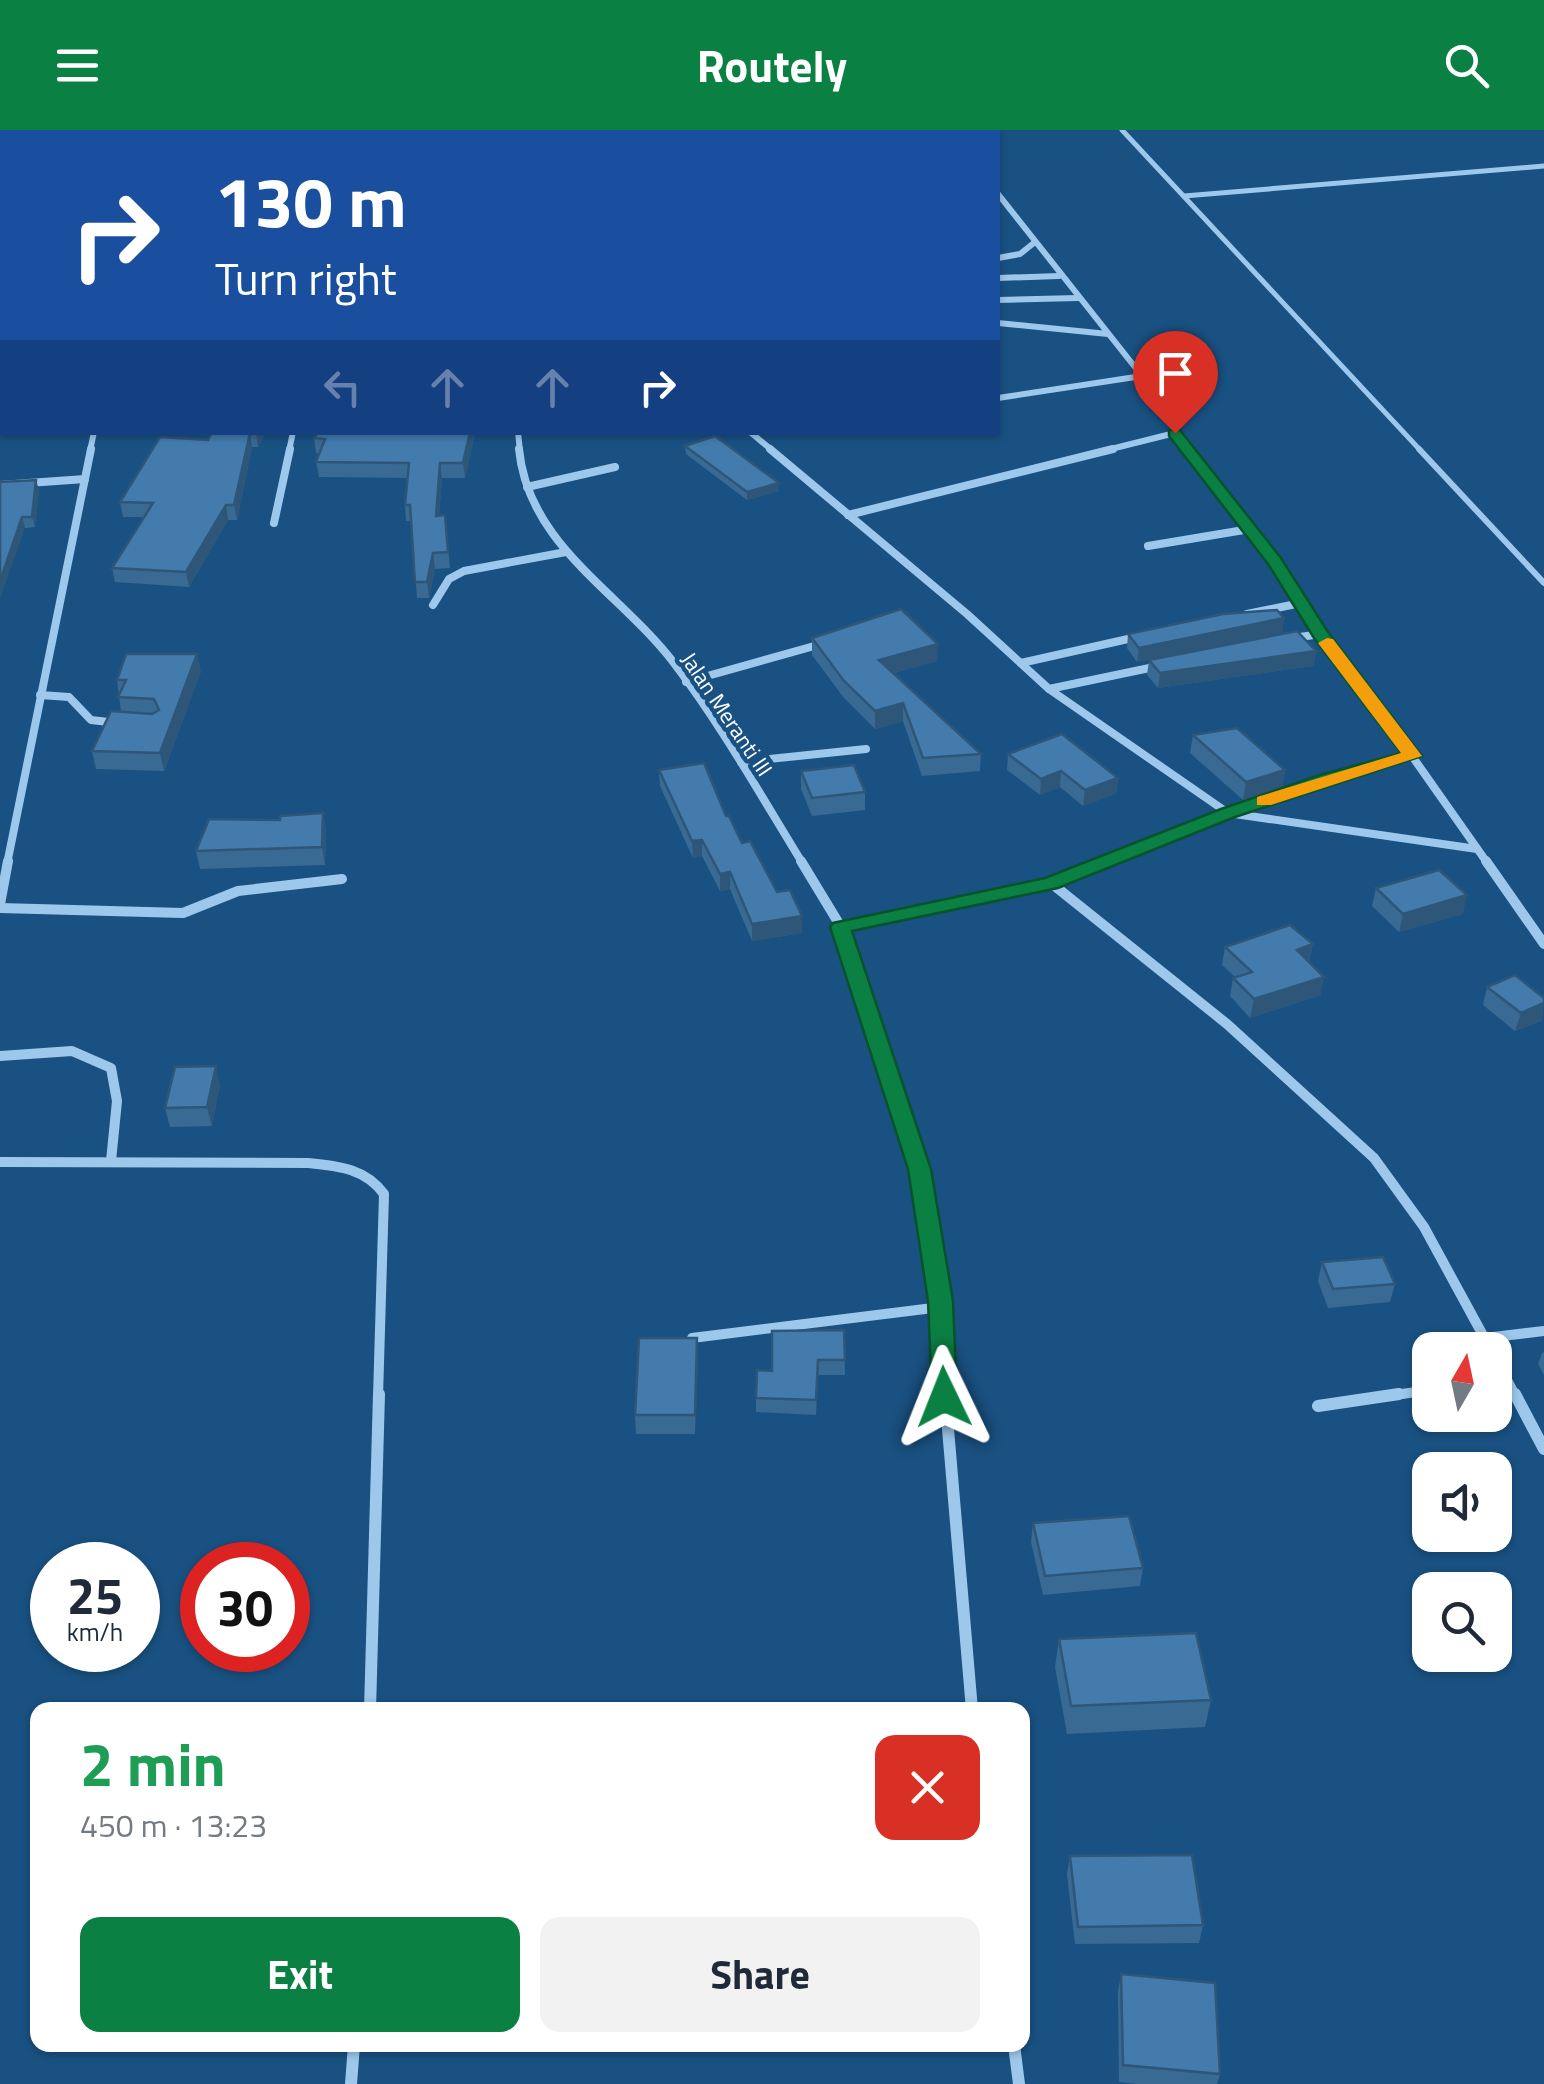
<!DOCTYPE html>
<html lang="en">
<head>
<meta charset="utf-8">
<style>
  :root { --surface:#fff; --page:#f2f2f3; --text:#1f2937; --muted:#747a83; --accent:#0b8043 }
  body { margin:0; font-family:"Titillium Web",sans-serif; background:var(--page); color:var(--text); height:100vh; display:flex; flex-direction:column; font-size:38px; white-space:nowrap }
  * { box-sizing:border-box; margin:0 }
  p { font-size:32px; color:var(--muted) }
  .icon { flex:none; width:55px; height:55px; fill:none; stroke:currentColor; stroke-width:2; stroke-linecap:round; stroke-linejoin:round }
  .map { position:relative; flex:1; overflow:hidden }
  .details { position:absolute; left:30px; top:1572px; width:1000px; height:350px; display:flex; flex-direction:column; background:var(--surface); border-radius:20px; box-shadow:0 2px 8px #0004 }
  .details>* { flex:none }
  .hud { position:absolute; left:0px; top:0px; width:1000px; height:305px; box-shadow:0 2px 8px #0004; background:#1a4fa0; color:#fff; overflow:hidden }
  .needle { width:65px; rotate:9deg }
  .controls { position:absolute; left:1412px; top:1202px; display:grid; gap:20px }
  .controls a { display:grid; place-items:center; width:100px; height:100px; border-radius:20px; background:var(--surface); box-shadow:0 2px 8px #0004; font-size:50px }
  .speed { position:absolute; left:30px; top:1412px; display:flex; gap:20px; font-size:50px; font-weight:700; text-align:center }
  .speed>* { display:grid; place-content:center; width:130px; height:130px; border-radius:50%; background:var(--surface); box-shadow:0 2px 8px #0004; line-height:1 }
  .speed small { font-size:25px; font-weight:400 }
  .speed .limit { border:15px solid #d22; background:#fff; color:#111 }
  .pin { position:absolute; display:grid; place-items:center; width:85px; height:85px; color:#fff; margin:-102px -42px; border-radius:50% 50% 50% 0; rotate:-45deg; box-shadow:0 0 10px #0007 }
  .pin .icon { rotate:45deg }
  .me { position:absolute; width:110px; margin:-55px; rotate:358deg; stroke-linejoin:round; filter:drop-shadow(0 0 8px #0008) }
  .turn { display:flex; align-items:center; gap:35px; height:210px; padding:0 50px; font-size:45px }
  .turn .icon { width:130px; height:130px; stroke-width:2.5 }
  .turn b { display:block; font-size:70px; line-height:85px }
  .lanes { display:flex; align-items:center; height:95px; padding:0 50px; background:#0003; justify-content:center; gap:50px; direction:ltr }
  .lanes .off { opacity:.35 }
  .round { display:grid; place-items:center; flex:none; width:105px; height:105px; border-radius:20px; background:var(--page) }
  .summary { display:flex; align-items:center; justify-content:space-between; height:170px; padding:0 50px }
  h1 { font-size:60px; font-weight:700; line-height:75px; color:#1e9e55 }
  .primary-button { display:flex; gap:20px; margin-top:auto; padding:20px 50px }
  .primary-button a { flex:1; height:115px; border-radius:20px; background:var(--accent); color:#fff; font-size:40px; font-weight:700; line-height:115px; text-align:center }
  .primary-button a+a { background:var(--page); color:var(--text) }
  header { display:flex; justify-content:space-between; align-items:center; height:130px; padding:0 50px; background:var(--accent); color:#fff; font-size:45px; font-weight:700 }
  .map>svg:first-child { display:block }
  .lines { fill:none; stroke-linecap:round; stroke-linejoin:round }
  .lane-far1 { stroke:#9dc8eb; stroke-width:5 }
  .lane { stroke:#9dc8eb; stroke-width:6 }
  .street-far3 { stroke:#9dc8eb; stroke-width:6 }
  .street-far2 { stroke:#9dc8eb; stroke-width:8 }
  .street-far1 { stroke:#9dc8eb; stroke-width:10 }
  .street { stroke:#9dc8eb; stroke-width:12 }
  .wall { fill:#396a94 }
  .shaded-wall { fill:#2e5678 }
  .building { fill:#427bac; stroke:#2e5678; stroke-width:2.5 }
  .route { fill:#0b8043; stroke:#07532c; stroke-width:2.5 }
  .slow { fill:#f59e0b }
  .labels { text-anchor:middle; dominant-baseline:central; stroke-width:9; stroke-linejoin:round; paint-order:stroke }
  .far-street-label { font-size:22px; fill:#fff; stroke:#195182 }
</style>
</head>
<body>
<header><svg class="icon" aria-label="menu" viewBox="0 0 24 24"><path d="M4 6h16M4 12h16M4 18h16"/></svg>Routely<svg class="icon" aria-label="search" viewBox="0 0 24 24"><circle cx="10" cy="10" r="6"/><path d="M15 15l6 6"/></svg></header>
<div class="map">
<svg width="1544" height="1954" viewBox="0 0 1544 1954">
  <rect width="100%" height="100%" fill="#195182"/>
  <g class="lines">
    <g class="lane-far1">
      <path d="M1122,0l299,321"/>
      <path d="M1184,66l360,-30"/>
    </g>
    <path class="lane" d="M1419,319l125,134"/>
    <g class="street-far3">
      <path d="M381,0l70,2"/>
      <path d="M998,64l144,182 47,75"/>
      <path d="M998,128l22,-4 15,-12"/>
      <path d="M998,148l61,-2"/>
      <path d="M998,170l80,-2"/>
      <path d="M998,193l110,11"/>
      <path d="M998,268l144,-22"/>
      <path d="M518,302l2,19"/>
      <path d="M750,302l23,19"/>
      <path d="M90,321l4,-19"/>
      <path d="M289,321l4,-19"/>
      <path d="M1103,321l72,-18"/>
    </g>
    <g class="street-far2">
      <path d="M519,319c9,96 101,143 155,214 48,63 87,133 129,201"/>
      <path d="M770,319l197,165 82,75 110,-23"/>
      <path d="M1187,319l88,113 46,72"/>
      <path d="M0,355l85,-6"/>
      <path d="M527,357l88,-20"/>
      <path d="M848,385l265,-66"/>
      <path d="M274,393l16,-74"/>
      <path d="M1148,416l102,-17"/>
      <path d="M433,475l16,-26 15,-8 102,-19"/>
      <path d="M1247,484l54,-11"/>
      <path d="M1021,533l116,-26"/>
      <path d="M686,552l139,-39"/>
      <path d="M1049,559l179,124 249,36"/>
      <path d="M40,565l29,2 22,23 26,3"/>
      <path d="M1412,626l76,108"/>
      <path d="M741,632l125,-13"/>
      <path d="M7,734l84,-415"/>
      <path d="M1099,734c104,-41 206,-79 313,-108l-91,-122 -28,4"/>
    </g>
    <g class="street-far1">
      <path d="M801,731l40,66 79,242 14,72 11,156"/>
      <path d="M1486,731l58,83"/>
      <path d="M1051,753l176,141 147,134 50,69 67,123"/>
      <path d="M0,774l8,-43"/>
      <path d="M0,778l183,5 55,-22 104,-12"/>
      <path d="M841,797l210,-44 55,-22"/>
      <path d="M0,926l72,-5 39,17 6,33 -6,60"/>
      <path d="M0,1032l308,1c30,3 57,5 76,31l-6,203"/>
      <path d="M692,1208l249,-31"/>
      <path d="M1485,1208l59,-7"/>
      <path d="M1495,1227l21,40"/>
      <path d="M1381,1267l49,-7"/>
    </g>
    <g class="street">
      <path d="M945,1264l27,316"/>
      <path d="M1515,1264l29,55"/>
      <path d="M1318,1276l81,-12"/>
      <path d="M370,1580l9,-316"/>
      <path d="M1014,1915l5,39"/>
      <path d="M351,1954l3,-39"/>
    </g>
  </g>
  <g class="wall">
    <path d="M2,27v215l-2,-1v-207z"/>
    <path d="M212,302h54l-8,15h-6l-15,73h-9l-39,67 -74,-5 -3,-14 32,-51h-21l-3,-15 88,-62z"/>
    <path d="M318,302h157l-10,46h-23l-3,37h6l5,53 -15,1 -6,29h-12l-6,-77h-5l-1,-16 2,-27 -88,-1 -3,-15 4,-8 -4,-1 -2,-15z"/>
    <path d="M685,316l94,45 -32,9 -61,-46z"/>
    <path d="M0,352l39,8 -4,37 -10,1z"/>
    <path d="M1284,488l-2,14 -145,30 -10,-14 1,-14z"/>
    <path d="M812,508l125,23 -43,12 87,81 -1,17 -58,5 -19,-55 -28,8 -31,-31 -32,-43z"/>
    <path d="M1316,521l-3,15 -155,22 -11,-13 2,-15z"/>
    <path d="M201,541l-37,100 -68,-2 -4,-18 29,-39 -4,-32z"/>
    <path d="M1193,605l92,35 -3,18 -39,12 -53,-47z"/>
    <path d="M1008,624l110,24 -2,15 -33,13 -23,-19 -20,8 -33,-25z"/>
    <path d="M659,640l67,46 51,76 25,24v17l-50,8 -22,-52 -10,2 -18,-35 -9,2 -33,-72z"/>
    <path d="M801,641l64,21v18l-53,6 -11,-27z"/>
    <path d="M323,683l3,18 -1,34 -125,4 -4,-18 84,-31z"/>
    <path d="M1376,758l87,26 -64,18 -27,-26z"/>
    <path d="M1313,814l-4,18 12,33 -71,23 -20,-22 3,-18 2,-1 -13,-12 3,-18z"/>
    <path d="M1487,857l56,33 -28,11 -32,-26z"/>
    <path d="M220,955l-8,41 -42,1 -5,-19z"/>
    <path d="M1322,1132l73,22 -5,18 -62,6 -10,-27z"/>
    <path d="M844,1200l1,45h-27l-2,40 -60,-3v-14l16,-27z"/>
    <path d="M1544,1222v23l-6,-11 4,-11z"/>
    <path d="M698,1227l-3,77h-59l-1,-19z"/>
    <path d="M1033,1393l110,45 -3,18 -97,9 -12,-53z"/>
    <path d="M1059,1509l152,61 -6,27 -138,7 -12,-67z"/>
    <path d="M1070,1726l133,69 -4,18 -124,1 -8,-70z"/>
    <path d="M1121,1844l99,100 -3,10h-81l-17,-2 -1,-90z"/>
  </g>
  <g class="shaded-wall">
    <path d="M266,302l-8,15 -2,-14z"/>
    <path d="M470,302h5l-10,46 -2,-15z"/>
    <path d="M250,303l2,14 -15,73 -3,-15z"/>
    <path d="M440,333l2,15 -4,53 -2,-15z"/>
    <path d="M36,350l3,10 -4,37 -3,-10z"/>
    <path d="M779,353v8l-32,9v-8z"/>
    <path d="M226,375l2,15 -39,67 -3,-15z"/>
    <path d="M22,387l3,11 -25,71v-18z"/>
    <path d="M433,423l2,16 -6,29 -2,-16z"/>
    <path d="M1284,488l-2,14 -145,30 2,-14z"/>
    <path d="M938,514l-1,17 -58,16v-17z"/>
    <path d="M1316,521l-3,15 -155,22 2,-15z"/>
    <path d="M197,524l4,17 -37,100 -4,-18z"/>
    <path d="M903,573v18l-28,8v-18z"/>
    <path d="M1285,640l-3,18 -39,12 3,-18z"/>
    <path d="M1061,641l-1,16 -20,8 1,-16z"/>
    <path d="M1118,648l-2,15 -33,13 2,-16z"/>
    <path d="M323,683l3,18 -1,34 -3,-18z"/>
    <path d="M702,710v16l-9,2 -1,-17z"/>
    <path d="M730,742v17l-10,2v-17z"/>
    <path d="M1467,765l-4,19 -64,18 4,-18z"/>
    <path d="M802,786v17l-50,8v-17z"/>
    <path d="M1313,814l-4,18 -12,-12z"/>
    <path d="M1324,847l-3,18 -71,23 4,-19z"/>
    <path d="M1544,873l-1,17 -28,11 6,-18z"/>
    <path d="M216,936l4,19 -8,41 -5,-19z"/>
    <path d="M697,1208l1,19 -3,77v-19z"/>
  </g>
  <g class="building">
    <path d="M12,0h95l-1,2h-94z"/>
    <path d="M225,0h81l-1,2h-81z"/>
    <path d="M425,0h129l-1,2h-129z"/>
    <path d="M583,0h181l1,2h-182z"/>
    <rect x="838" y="0" width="88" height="2"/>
    <path d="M2,27v86h-2v-79z"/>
    <rect x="0" y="122" width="2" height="107"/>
    <path d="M212,302h44l-6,1 -16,72h-8l-40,67 -74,-4 41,-65 -33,-1 40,-65 48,3z"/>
    <path d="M318,302h152l-7,31h-23l-4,53 9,-1 3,37 -15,1 -6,29h-12l-5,-77h-5l4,-42 -93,-1 9,-23 -11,-1z"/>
    <path d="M715,306l64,47 -32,9 -62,-46z"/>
    <path d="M36,350l-4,37h-10l-22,64v-99z"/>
    <path d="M901,479l37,35 -59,16 102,94 -58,4 -20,-55 -28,8 -31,-30 -32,-43z"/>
    <path d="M1277,480l7,8 -145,30 -11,-14 95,-20z"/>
    <path d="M1297,501l19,20 -156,22 -11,-13z"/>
    <path d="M126,524h71l-37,99 -68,-2 19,-40 41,3 7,-4 -5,-11 -36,-2 8,-17h-9z"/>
    <path d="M1237,598l48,42 -39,12 -53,-47z"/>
    <path d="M1062,604l56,44 -33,12 -24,-19 -20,8 -33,-25z"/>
    <path d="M704,633l22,53h3l13,27 8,-2 27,51 13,-2 12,26 -50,8 -22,-52 -10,2 -18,-34 -10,1 -33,-71z"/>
    <path d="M854,635l11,27 -53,6 -11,-27z"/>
    <path d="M323,683l-1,34 -126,4 13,-32 71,1v-4z"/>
    <path d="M1439,740l28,25 -64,19 -27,-26z"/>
    <path d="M1290,795l23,19 -16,6 27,27 -70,22 -21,-21 19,-6 -27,-25z"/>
    <path d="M1515,845l29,23v5l-23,10 -34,-26z"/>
    <path d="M216,936l-9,41 -42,1 10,-41z"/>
    <path d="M1383,1127l12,27 -62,5 -11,-27z"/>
    <path d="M844,1200l1,30h-27l-2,40 -60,-2 1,-28 15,1v-40z"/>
    <path d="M639,1208h58l-2,77h-60z"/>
    <path d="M1129,1386l14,52 -98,8 -12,-53z"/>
    <path d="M1196,1503l15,67 -140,6 -12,-67z"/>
    <path d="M1192,1725l11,70 -125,2 -8,-71z"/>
    <path d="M1121,1844l94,9 5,91 -97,-9z"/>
  </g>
  <path class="route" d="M1169,300h11l101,128 47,74 94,124 -187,61 -177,71 -206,43 79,238 22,132 4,96 -3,7h-19l-3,-7 -4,-96 -20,-132 -78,-242 3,-4 212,-45 176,-69 99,-34 81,-22 -87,-115 -46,-74 -99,-128z"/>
  <path class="slow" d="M1327,508l6,1 89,117 -151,49h-14v-8l144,-44 -83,-110z"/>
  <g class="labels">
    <g class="far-street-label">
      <text transform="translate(727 584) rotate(56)">Jalan Meranti III</text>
    </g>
  </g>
</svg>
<div class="controls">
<a><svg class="needle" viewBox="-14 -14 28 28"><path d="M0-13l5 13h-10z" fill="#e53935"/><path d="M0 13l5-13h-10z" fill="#747a83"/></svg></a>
<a><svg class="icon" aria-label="sound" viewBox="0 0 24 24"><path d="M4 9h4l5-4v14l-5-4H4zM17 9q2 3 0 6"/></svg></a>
<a><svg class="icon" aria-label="search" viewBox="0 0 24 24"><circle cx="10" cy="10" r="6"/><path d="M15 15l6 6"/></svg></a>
</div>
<div class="speed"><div>25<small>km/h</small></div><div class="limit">30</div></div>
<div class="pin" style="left:1175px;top:303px;background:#d93025"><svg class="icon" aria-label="arrive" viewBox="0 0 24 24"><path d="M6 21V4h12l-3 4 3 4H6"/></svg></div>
<svg class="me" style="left:944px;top:1267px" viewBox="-20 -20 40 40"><path d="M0-17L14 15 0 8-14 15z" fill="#0b8043" stroke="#fff" stroke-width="4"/></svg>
<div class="hud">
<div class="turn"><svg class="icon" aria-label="right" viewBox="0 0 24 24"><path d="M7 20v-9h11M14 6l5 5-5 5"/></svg><div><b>130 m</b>Turn right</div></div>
<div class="lanes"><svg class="icon off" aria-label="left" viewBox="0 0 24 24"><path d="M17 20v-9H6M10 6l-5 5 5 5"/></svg><svg class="icon off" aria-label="ahead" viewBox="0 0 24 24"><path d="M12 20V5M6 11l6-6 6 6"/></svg><svg class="icon off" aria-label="ahead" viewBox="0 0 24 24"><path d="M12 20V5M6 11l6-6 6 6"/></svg><svg class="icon" aria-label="right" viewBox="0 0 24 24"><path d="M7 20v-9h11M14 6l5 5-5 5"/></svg></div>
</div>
<section class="details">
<div class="summary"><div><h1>2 min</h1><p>450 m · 13:23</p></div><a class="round" style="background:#d93025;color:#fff"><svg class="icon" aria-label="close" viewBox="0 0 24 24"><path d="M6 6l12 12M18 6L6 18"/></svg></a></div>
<div class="primary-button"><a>Exit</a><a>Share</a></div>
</section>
</div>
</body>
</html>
